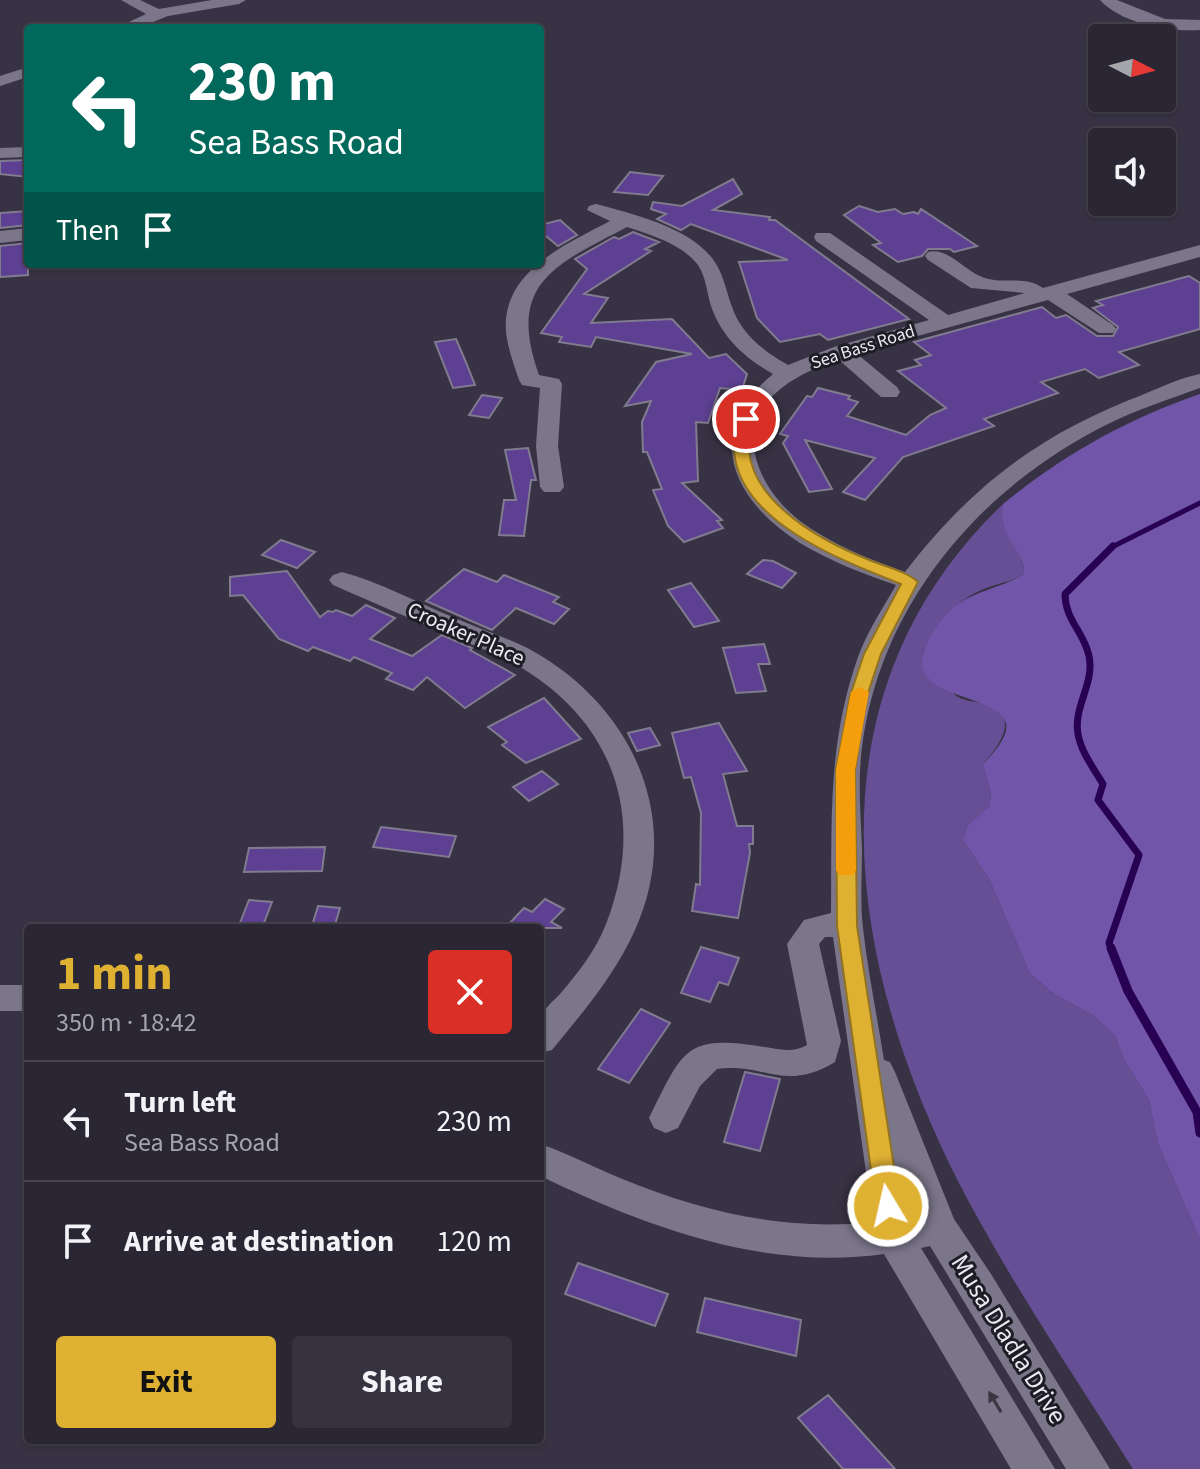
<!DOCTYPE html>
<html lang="en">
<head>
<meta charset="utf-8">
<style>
  :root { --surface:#2a2633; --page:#36323f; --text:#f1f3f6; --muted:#a5a5ac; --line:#46434e; --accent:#dfb133 }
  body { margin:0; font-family:"Source Sans 3",sans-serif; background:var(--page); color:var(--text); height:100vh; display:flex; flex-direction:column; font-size:30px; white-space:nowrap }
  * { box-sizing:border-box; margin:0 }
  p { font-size:26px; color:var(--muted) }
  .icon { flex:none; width:44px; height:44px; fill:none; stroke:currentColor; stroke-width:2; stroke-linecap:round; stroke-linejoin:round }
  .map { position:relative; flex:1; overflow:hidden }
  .side { position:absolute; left:24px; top:924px; width:520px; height:520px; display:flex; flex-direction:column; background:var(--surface); border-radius:8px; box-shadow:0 2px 6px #0004,0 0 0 2px var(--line) }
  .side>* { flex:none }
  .banner { position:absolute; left:24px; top:24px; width:520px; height:244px; border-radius:8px; box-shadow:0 2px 6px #0004,0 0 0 2px var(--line); background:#00695c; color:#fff; overflow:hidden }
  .needle { width:52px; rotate:96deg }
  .buttons { position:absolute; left:1088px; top:24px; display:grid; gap:16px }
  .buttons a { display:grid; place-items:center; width:88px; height:88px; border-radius:8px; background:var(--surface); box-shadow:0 2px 6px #0004,0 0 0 2px var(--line); font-size:40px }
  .pin { position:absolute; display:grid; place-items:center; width:68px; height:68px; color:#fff; margin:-34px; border:4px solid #fff; border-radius:50%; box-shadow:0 2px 8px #0007 }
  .me { position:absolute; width:88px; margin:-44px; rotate:351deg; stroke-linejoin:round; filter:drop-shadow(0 0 6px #0008) }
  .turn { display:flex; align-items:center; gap:28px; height:168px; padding:0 32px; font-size:36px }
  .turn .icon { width:104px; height:104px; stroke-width:2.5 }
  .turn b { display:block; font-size:56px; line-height:68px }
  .then { display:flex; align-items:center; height:76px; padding:0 32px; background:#0003; gap:16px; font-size:30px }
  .round { display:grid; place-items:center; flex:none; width:84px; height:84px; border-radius:8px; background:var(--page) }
  .summary { display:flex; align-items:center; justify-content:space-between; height:136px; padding:0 32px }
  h1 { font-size:48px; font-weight:700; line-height:60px; color:var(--accent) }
  .action { display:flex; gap:16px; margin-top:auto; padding:16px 32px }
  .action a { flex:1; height:92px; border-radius:8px; background:var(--accent); color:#111; font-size:32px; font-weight:700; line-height:92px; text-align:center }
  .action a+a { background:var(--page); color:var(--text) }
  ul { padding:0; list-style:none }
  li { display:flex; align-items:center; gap:24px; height:120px; padding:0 32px; border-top:2px solid var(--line) }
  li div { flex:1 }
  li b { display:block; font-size:30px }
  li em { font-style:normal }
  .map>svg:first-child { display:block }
  .green { fill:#664f95 }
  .forest { fill:#7155a8 }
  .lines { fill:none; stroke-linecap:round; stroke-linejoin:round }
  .stream-far2 { stroke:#290153; stroke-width:5 }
  .stream-far1 { stroke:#290153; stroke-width:7 }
  .stream { stroke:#290153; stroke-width:9 }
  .building { fill:#5d4091; stroke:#807b8f; stroke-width:2 }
  .minor { fill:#7b768a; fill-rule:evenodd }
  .oneway { fill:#3a3743 }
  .route { fill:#dfb133; stroke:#917321; stroke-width:2 }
  .slow { fill:#f59e0b }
  .labels { text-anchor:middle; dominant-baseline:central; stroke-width:6; stroke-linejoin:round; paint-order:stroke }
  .far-street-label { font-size:18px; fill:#ece9f4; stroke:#1e1c24 }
  .street-label { font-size:22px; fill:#ece9f4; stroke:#1e1c24 }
  .near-street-label { font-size:26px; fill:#ece9f4; stroke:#1e1c24 }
</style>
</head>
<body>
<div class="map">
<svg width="1200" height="1469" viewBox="0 0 1200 1469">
  <rect width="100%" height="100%" fill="#383344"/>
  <path class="green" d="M1003,504c-5,32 23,49 21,70 -15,9 -32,10 -47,18 -26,13 -41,34 -54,60 8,11 24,38 35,45 8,5 21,4 30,8 34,13 9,42 -5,60l8,30 -2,13 -22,18 -4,14 26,39 41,95 24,20 40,22 21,20 9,24 25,40 9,44 42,96v229h-67c-59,-94 -122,-186 -173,-284 -115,-225 -156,-491 43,-681z"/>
  <path class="forest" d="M1200,394v846l-42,-96 -9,-44 -25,-40 -9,-24 -21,-20 -40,-22 -24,-20 -41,-95 -26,-39 4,-14 22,-19 2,-12 -8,-30c9,-11 26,-27 23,-42 -9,-32 -107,-22 -79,-80 7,-14 18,-30 31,-39 20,-14 45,-17 66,-30 2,-23 -27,-35 -21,-70 60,-49 124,-85 197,-110z"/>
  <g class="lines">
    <path class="stream-far2" d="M1110,548l90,-45"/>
    <path class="stream-far1" d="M1112,950l-3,-7 30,-88 -41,-55 5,-16c-9,-15 -22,-32 -25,-50 -5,-27 17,-51 11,-78 -5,-24 -24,-36 -24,-62l48,-48"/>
    <path class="stream" d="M1111,948l17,43 69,121 3,21"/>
  </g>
  <g class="building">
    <path d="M28,160v17l-28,-3v-13z"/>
    <path d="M630,172l33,4 -15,19 -34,-3z"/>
    <path d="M733,179l9,15 -29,16 57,7 -1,3h6l134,99 -81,21 -8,-6 -40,8 -23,-24 -18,-56 49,-2 -97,-36 -10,6 -24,-11 9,-5 -15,-5 2,-7 29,4z"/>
    <path d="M859,206l19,6 17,-3 8,5 11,-2 4,2 3,-5 56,37 -23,6 -4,-3h-22l-6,7 -24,6 -25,-17 8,-2 -37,-28z"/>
    <path d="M28,211v14l-28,3v-15z"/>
    <path d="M560,220l17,15 -19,11 -18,-15v-6z"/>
    <path d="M633,232l26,10 -14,7 6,2 -67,43 24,4 -17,25 81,-4 37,39 17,-4 21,20 -5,16 -22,-2 -12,35 -12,-1 2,59 -16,2 40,37 -5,1 6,7 -39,14 -16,-16 -15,-36 9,-1 -15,-37h-4l-1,-30 9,-21 -26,5 31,-44 36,-8 -96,-17 -5,10 -32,-5 3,-5 -21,-4 46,-64 -12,-10 39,-22 5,2z"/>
    <path d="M28,243v32l-28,2v-31z"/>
    <path d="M1189,276l11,7v46l-81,23 20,13 -40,13 -14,-9 -44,13 17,11 -74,26 10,7 -91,31 -38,43 -22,-8 32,-34 -70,-18 27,49 -23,3 -26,-49 5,-7 -8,-2 27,-38 5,1 6,-9 32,8 -2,3 10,3 -11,14 59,19 24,-20 16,-7 -48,-37 23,-6 -6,-5 16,-5 -17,-13 128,-35 14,11 10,-3 31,21h16l5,-9 -25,-19 10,-3 -7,-4z"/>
    <path d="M456,339l9,21 10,25 -22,3 -18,-46z"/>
    <path d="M482,395l20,3 -13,20 -20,-3z"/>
    <path d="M528,448l8,32h-5l-7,56 -25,-1 5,-35h12l-11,-50z"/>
    <path d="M281,540l34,12 -18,16 -35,-13z"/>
    <path d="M763,560l10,1 23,12 -14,15 -35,-14z"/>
    <path d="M464,569l33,13 7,-7 55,22 -6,5 16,7 -15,15 -38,-16 -24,22 -66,-29z"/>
    <path d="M287,571l33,46 8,-6 5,1 3,-2 16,6 14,-11 29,13 -25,21 42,17 30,-21 30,13 -2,2 45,25 -50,33 -38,-31 -14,13 -27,-11 6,-6 -38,-16 -4,4 -37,-14 -5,4 -29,-12 -36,-44 -13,1v-19z"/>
    <path d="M691,583l28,38 -25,6 -26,-37z"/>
    <path d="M764,644l6,20h-12l8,27 -30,2 -13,-45z"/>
    <path d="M544,698l37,41 -55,24 -24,-18 5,-3 -19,-15z"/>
    <path d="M719,723l28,48 -24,3 14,52h16v18h-4l1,9 -12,65 -46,-7 4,-27 4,1 1,-72 -10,-36 -7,1 -12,-45z"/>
    <path d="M650,728l10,17 -23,6 -9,-18z"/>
    <path d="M542,771l16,13 -29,17 -16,-14z"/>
    <path d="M381,827l75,9 -7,21 -76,-10z"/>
    <path d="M325,847l-3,24 -78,1 5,-24z"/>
    <path d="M545,899l19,10 -13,13 11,6h-57l19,-20 8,4z"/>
    <path d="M249,900l23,2 -10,26h-24z"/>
    <path d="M318,906l22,2 -6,20 -22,-2z"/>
    <path d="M701,947l38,11 -11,27 -9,-3 -9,20 -29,-9z"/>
    <path d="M641,1009l29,14 -41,60 -31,-14z"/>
    <path d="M745,1072l35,7 -20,72 -36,-9z"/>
    <path d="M578,1263l90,31 -13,32 -90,-32z"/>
    <path d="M705,1298l96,22 -5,36 -99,-24z"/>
    <path d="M828,1395l67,74h-52l-45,-51z"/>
  </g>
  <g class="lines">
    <g class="minor">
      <path d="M121,0h19l19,9 53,-9h34l-7,4 -71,12 -30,12h-22l30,-14z"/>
      <path d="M1100,0h17l48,19 35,1v10c-31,2 -78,-6 -100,-30z"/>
      <path d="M28,67v10l-28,9v-10z"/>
      <path d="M28,147v10l-28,1v-10z"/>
      <path d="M596,204c37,10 92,23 116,54 11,14 13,29 19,46 9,29 31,46 57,61l46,-18 95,-27 -113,-79 -2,-4 2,-4h14l118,82 77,-22 -54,-5 -43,-28 -3,-4 3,-4c19,-5 35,17 52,24 20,10 43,-2 63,12l157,-43v12l-133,37 46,31 3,4 -3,4h-14l-51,-33 -192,53 41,34 3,5 -3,5h-16l-43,-38c-25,10 -50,20 -68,40 -36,41 -6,94 30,122 31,23 68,38 105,51 67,-87 135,-138 237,-177 19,-8 38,-17 58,-21v14c-30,11 -62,21 -90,35 -135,66 -241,193 -250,348 -1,26 1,52 2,78 0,26 -2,54 1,79 5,44 14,88 21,132l6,2 5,10 59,147 37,55 119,195h-44l-136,-223 -9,2 134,221h-44l-127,-215c-120,17 -237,-27 -344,-78v-32c27,9 53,23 80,34 80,33 165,54 253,44l-40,-285h-8l-6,7 22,97 -6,21c-51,31 -71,0 -118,7l-17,17 -22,42 -12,5 -12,-5 -5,-10c36,-73 37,-84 122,-70 12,2 25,4 36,-3l-20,-101 17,-24 27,-7c1,-91 -4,-168 27,-256 9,-25 25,-49 38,-72 -33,-11 -66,-24 -96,-42 -69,-44 -98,-110 -27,-169 -28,-16 -51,-36 -62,-68 -4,-13 -5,-29 -13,-41 -16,-21 -47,-30 -71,-38 -72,38 -121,56 -88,148l20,4 3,5 -4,62 6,41 -4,5h-16l-4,-5 -4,-41 4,-58 -18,-3 -3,-5c-6,-19 -15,-40 -13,-61 5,-52 63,-76 104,-98l-23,-11 2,-4zM903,1183l13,33 -7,1z"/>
      <path d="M28,228v12l-28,3v-12z"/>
      <path d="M342,572c38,10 76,31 113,46 29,13 61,22 88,39 96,60 139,169 92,273 -20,45 -52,82 -83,120l-12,3c0,-10 -3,-27 0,-36 3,-7 14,-17 20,-23 18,-21 36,-44 46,-70 40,-103 11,-198 -84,-256 -23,-14 -48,-22 -72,-33 -39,-16 -78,-33 -117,-50l-4,-5 4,-5z"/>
      <rect x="0" y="985" width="28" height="26"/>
    </g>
  </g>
  <defs><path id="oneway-solid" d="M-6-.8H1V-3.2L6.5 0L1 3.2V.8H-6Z" transform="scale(2)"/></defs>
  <use class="oneway" href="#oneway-solid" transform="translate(995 1402) rotate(-121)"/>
  <path class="route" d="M746,415l7,4c-1,10 -5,22 -4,31 4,54 75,92 118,109 16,7 39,12 51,23l-37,72 -14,42 -12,74 2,156 43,280 -4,7 -8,3 -8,-3 -4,-7 -39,-280 -1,-156 14,-74 14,-42 37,-70c-56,-22 -163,-62 -167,-134 -1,-10 3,-21 5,-31z"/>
  <path class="slow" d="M860,687l9,5 -14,78 1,100 -3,5h-14l-3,-5v-100l15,-78z"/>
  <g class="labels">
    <g class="far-street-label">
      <text transform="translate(863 347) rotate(-18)">Sea Bass Road</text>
    </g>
    <g class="street-label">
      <text transform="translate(466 634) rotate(24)">Croaker Place</text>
    </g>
    <g class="near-street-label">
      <text transform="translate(1009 1339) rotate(58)">Musa Dladla Drive</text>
    </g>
  </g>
</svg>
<div class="buttons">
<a><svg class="needle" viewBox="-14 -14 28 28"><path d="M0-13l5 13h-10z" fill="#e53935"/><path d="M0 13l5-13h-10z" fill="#a5a5ac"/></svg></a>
<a><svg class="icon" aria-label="sound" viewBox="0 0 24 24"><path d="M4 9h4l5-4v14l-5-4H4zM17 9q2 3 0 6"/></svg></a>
</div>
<div class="pin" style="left:746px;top:419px;background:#d93025"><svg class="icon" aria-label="arrive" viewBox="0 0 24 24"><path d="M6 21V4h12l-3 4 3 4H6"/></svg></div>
<svg class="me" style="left:888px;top:1206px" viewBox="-20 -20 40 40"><circle r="17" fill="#dfb133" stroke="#fff" stroke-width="3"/><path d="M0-11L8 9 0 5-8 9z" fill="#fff"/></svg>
<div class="banner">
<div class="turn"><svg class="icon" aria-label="left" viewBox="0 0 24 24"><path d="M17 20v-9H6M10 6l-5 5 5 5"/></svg><div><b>230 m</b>Sea Bass Road</div></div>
<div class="then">Then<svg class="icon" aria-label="arrive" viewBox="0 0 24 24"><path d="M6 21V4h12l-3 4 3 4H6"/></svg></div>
</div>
<section class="side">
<div class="summary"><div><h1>1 min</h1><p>350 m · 18:42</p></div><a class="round" style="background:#d93025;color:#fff"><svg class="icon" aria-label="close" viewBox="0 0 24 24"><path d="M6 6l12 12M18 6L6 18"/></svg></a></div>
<ul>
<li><svg class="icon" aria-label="left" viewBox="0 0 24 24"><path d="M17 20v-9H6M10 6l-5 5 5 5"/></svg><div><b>Turn left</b><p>Sea Bass Road</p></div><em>230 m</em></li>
<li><svg class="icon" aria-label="arrive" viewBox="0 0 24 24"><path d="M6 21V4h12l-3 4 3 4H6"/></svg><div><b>Arrive at destination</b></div><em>120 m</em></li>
</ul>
<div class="action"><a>Exit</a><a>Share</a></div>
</section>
</div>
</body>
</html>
